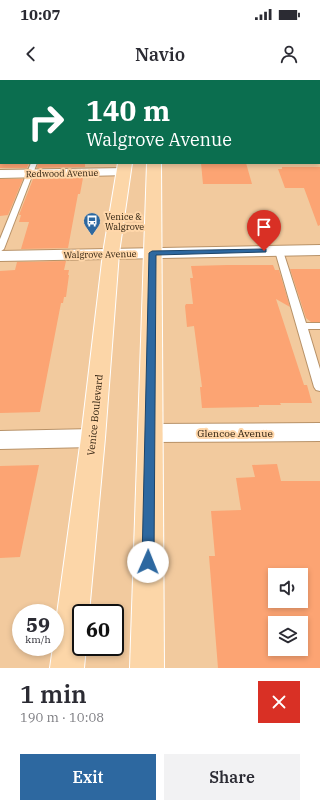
<!DOCTYPE html>
<html lang="en">
<head>
<meta charset="utf-8">
<style>
  :root { --surface:#fff; --page:#f2f2f3; --text:#2b2b33; --muted:#7c7c81; --accent:#2d68a0 }
  body { margin:0; font-family:"IBM Plex Serif",serif; background:var(--page); color:var(--text); height:100vh; display:flex; flex-direction:column; font-size:15px; white-space:nowrap }
  * { box-sizing:border-box; margin:0 }
  p { font-size:13px; color:var(--muted) }
  .icon { flex:none; width:22px; height:22px; fill:none; stroke:currentColor; stroke-width:2; stroke-linecap:round; stroke-linejoin:round }
  .map { position:relative; height:588px; overflow:hidden }
  .drawer { display:flex; flex-direction:column; background:var(--surface); flex:1 }
  .drawer>* { flex:none }
  .hud { position:absolute; left:0px; top:0px; width:320px; height:84px; box-shadow:0 2px 6px #0003; background:#0b6e4f; color:#fff; overflow:hidden }
  .fabs { position:absolute; left:268px; top:488px; display:grid; gap:8px }
  .fabs a { display:grid; place-items:center; width:40px; height:40px; border-radius:0px; background:var(--surface); box-shadow:0 2px 6px #0003; font-size:20px }
  .speed { position:absolute; left:12px; top:524px; display:flex; gap:8px; font-size:20px; font-weight:700; text-align:center }
  .speed>* { display:grid; place-content:center; width:52px; height:52px; border-radius:50%; background:var(--surface); box-shadow:0 2px 6px #0003; line-height:1 }
  .speed small { font-size:10px; font-weight:400 }
  .speed .limit { border:2px solid #111; border-radius:6px; background:#fff; color:#111 }
  .pin { position:absolute; display:grid; place-items:center; width:34px; height:34px; color:#fff; margin:-41px -17px; border-radius:50% 50% 50% 0; rotate:-45deg; box-shadow:0 0 4px #0007 }
  .pin .icon { rotate:45deg }
  .me { position:absolute; width:44px; margin:-22px; rotate:1deg; stroke-linejoin:round; filter:drop-shadow(0 0 3px #0008) }
  .turn { display:flex; align-items:center; gap:14px; height:84px; padding:0 20px; font-size:18px }
  .turn .icon { width:52px; height:52px; stroke-width:2.5 }
  .turn b { display:block; font-size:28px; line-height:34px }
  .round { display:grid; place-items:center; flex:none; width:42px; height:42px; border-radius:0px; background:var(--page) }
  .headline { display:flex; align-items:center; justify-content:space-between; height:68px; padding:0 20px }
  h1 { font-size:24px; font-weight:600; line-height:30px }
  .primary-button { display:flex; gap:8px; margin-top:auto; padding:8px 20px }
  .primary-button a { flex:1; height:46px; border-radius:0px; background:var(--accent); color:#fff; font-size:16px; font-weight:600; line-height:46px; text-align:center }
  .primary-button a+a { background:var(--page); color:var(--text) }
  .status { display:flex; justify-content:space-between; align-items:center; height:28px; padding:0 20px; background:var(--surface); direction:ltr }
  .status svg { height:11px; fill:currentColor }
  header { display:flex; justify-content:space-between; align-items:center; height:52px; padding:0 20px; background:var(--surface); font-size:18px; font-weight:600 }
  .map>svg:first-child { display:block }
  .building { fill:#fca473; fill-rule:evenodd }
  .lines { fill:none; stroke-linecap:round; stroke-linejoin:round }
  .service-casing { stroke:#b89268; stroke-width:2 }
  .minor-casing { stroke:#b89268; stroke-width:2 }
  .tertiary-casing { stroke:#b89268; stroke-width:2 }
  .primary-casing { stroke:#fff; stroke-width:2 }
  .service { fill:#fff; fill-rule:evenodd }
  .minor { fill:#fff; fill-rule:evenodd }
  .tertiary { fill:#fff; fill-rule:evenodd }
  .primary { fill:#fcd6a8; fill-rule:evenodd }
  .route { fill:#2d68a0; stroke:#1d4468 }
  .labels { text-anchor:middle; dominant-baseline:central; stroke-width:4; stroke-linejoin:round; paint-order:stroke }
  .far-street-label { font-size:9px; fill:#2f210f; stroke:#ffd7aa }
  .far-poi-label { font-size:9px; fill:#2f210f; stroke:#ffd7aa; text-anchor:start }
  .street-label { font-size:10px; fill:#2f210f; stroke:#ffd7aa }
</style>
</head>
<body>
<div class="status"><b>10:07</b><svg viewBox="0 0 49 12"><path d="M0 12V9h3v3zM5 12V6h3v6zM10 12V3h3v9zM15 12V0h3v12zM26 1h20v11H26zM47 4h2v5h-2z"/></svg></div>
<header><svg class="icon" aria-label="back" viewBox="0 0 24 24"><path d="M15 5l-7 7 7 7"/></svg>Navio<svg class="icon" aria-label="person" viewBox="0 0 24 24"><circle cx="12" cy="8" r="4"/><path d="M4 21q1-7 8-7t8 7"/></svg></header>
<div class="map">
<svg width="320" height="588" viewBox="0 0 320 588">
  <rect width="100%" height="100%" fill="#f2ca9e"/>
  <g class="building">
    <path d="M0,83h29l-2,5h-27z"/>
    <path d="M38,83h47v4l-48,1z"/>
    <path d="M201,83h45l6,21h-49z"/>
    <path d="M282,87h38v58l-2,1 -14,-38h-19l-7,-19h4z"/>
    <path d="M83,98l-3,16h-2l-10,54 -47,1 8,-27h-10l2,-7h-2l14,-36z"/>
    <path d="M0,99h23l-15,36 -8,1z"/>
    <path d="M66,181l-2,9h5l-1,5h1l-3,22h-2l-1,6h-2l-21,109 -40,1v-142l15,-1 2,-8z"/>
    <path d="M227,185h46l2,5h4l11,37 -14,-8 28,86h3l5,18h-32l1,2h-22v2l-57,1 -2,-21h2l-8,-61 -7,1 -2,-21 1,-2h7l-3,-26h3l-2,-12z"/>
    <path d="M290,189h30v53h-9l-5,-4z"/>
    <path d="M277,384l4,17h39v187h-102l-9,-112h6l-4,-45 30,-1 -5,-32 19,-1 -3,-12zM275,495h26v26h-26zM275,543h26v26h-26z"/>
    <path d="M39,385l-19,92 -20,1v-92z"/>
  </g>
  <g class="lines">
    <g class="service-casing">
      <g id="service">
        <rect x="64" y="0" width="4" height="1"/>
        <path d="M31,83h6l-33,86 -4,3v-13z"/>
        <path d="M279,168l4,3 23,72h14v6h-12l12,40v22l-4,-1 -2,-3 -39,-136z"/>
      </g>
    </g>
    <g class="minor-casing">
      <g id="minor">
        <path d="M0,0h63l-62,1v2z"/>
        <rect x="0" y="36" width="1" height="6"/>
        <path d="M124,88l5,1 1,3 -1,3 -129,3v-8z"/>
        <path d="M320,343v18l-170,1 -8,-3 -4,-6 4,-6 8,-3z"/>
        <path d="M93,349l8,3 4,6 -4,6 -8,3 -93,2v-18z"/>
      </g>
    </g>
    <g class="tertiary-casing">
      <path id="tertiary" d="M320,165v10l-320,6v-10z"/>
    </g>
    <g class="primary-casing">
      <g id="primary">
        <rect x="130" y="0" width="10" height="1"/>
        <rect x="150" y="0" width="10" height="1"/>
        <path d="M118,83h14l-13,90 -14,185 -16,175h-8v34h5l-2,21h-34l3,-21h2v-18l26,-191 22,-185z"/>
        <path d="M147,83h14l3,505h-34z"/>
      </g>
    </g>
    <use href="#service" class="service"/>
    <use href="#minor" class="minor"/>
    <use href="#tertiary" class="tertiary"/>
    <use href="#primary" class="primary"/>
  </g>
  <path class="route" d="M264,169h2v3l-110,3 -2,307 -2,4 -4,2 -4,-2 -2,-4 7,-309 3,-2z"/>
  <defs>
    <g id="bus-pin" transform="scale(0.9)"><path d="M0 17L-7.5 6A9.5 9.5 0 1 1 7.5 6Z" fill="#2d68a0" stroke="#ffd7aa"/><path d="M-5-6H5V4H4V6H2V4H-2V6H-4V4H-5ZM-3.5-4V0h7V-4ZM-3.5 1.2v1.5H-2V1.2ZM2 1.2v1.5H3.5V1.2Z" fill="#fff"/></g>
  </defs>
  <g fill-rule="evenodd">
    <use href="#bus-pin" x="92" y="141"/>
  </g>
  <g class="labels">
    <g class="far-street-label">
      <text transform="translate(62 93) rotate(-1)">Redwood Avenue</text>
      <text transform="translate(100 174) rotate(-1)">Walgrove Avenue</text>
    </g>
    <g class="far-poi-label">
      <text x="105" y="136">Venice &amp;<tspan x="105" dy="10">Walgrove</tspan></text>
    </g>
    <g class="street-label">
      <text transform="translate(95 335) rotate(-84)">Venice Boulevard</text>
      <text x="235" y="353">Glencoe Avenue</text>
    </g>
  </g>
</svg>
<div class="fabs">
<a><svg class="icon" aria-label="sound" viewBox="0 0 24 24"><path d="M4 9h4l5-4v14l-5-4H4zM17 9q2 3 0 6"/></svg></a>
<a><svg class="icon" aria-label="layers" viewBox="0 0 24 24"><path d="M12 4l9 5-9 5-9-5zM3 14l9 5 9-5"/></svg></a>
</div>
<div class="speed"><div>59<small>km/h</small></div><div class="limit">60</div></div>
<div class="pin" style="left:264px;top:171px;background:#d93025"><svg class="icon" aria-label="arrive" viewBox="0 0 24 24"><path d="M6 21V4h12l-3 4 3 4H6"/></svg></div>
<svg class="me" style="left:148px;top:482px" viewBox="-20 -20 40 40"><circle r="19" fill="#fff"/><path d="M0-13L10 11 0 6-10 11z" fill="#2d68a0"/></svg>
<div class="hud">
<div class="turn"><svg class="icon" aria-label="right" viewBox="0 0 24 24"><path d="M7 20v-9h11M14 6l5 5-5 5"/></svg><div><b>140 m</b>Walgrove Avenue</div></div>
</div>
</div>
<section class="drawer">
<div class="headline"><div><h1>1 min</h1><p>190 m · 10:08</p></div><a class="round" style="background:#d93025;color:#fff"><svg class="icon" aria-label="close" viewBox="0 0 24 24"><path d="M6 6l12 12M18 6L6 18"/></svg></a></div>
<div class="primary-button"><a>Exit</a><a>Share</a></div>
</section>
</body>
</html>
